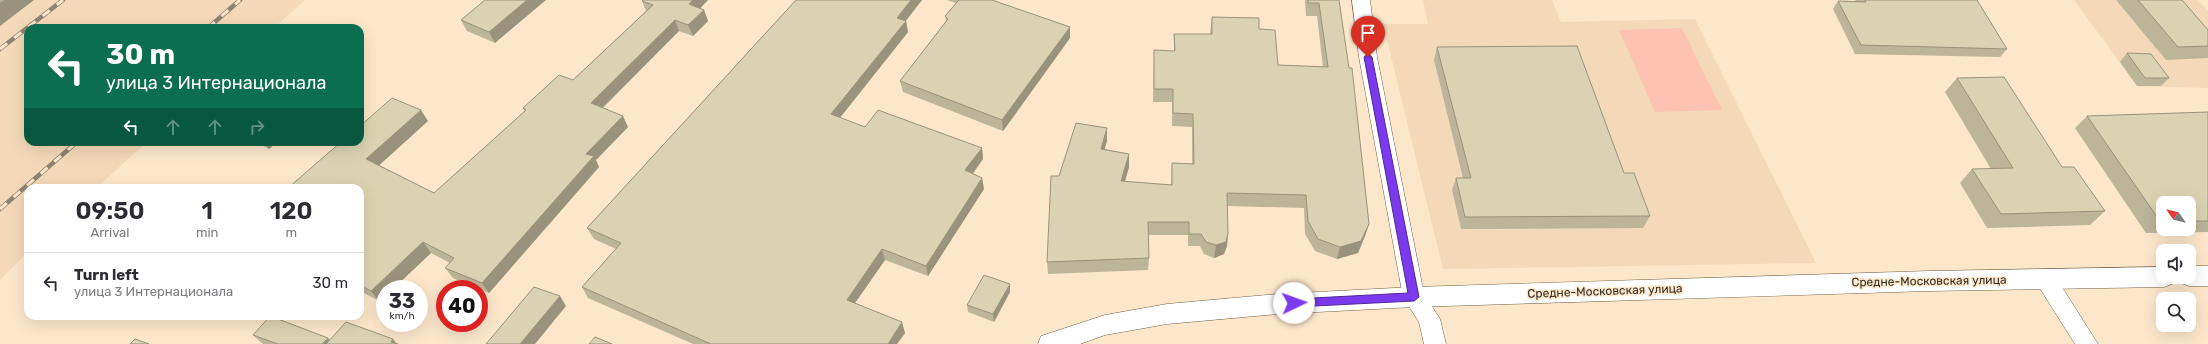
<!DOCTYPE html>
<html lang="en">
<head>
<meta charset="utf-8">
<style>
  :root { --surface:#fff; --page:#f2f2f3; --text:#2b2b33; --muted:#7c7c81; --line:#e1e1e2 }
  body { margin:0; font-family:Rubik,sans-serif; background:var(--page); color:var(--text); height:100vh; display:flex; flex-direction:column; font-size:15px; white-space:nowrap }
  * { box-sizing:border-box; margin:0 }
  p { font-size:13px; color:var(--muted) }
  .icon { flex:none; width:22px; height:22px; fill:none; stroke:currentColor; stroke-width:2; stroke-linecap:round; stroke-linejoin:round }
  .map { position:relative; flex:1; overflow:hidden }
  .side { position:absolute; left:24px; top:184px; width:340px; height:136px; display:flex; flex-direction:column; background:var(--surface); border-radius:12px; box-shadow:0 4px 16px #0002 }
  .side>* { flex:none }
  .top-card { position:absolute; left:24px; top:24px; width:340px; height:122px; border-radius:12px; box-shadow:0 4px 16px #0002; background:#0b6e4f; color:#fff; overflow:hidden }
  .needle { width:26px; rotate:304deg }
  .controls { position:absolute; left:2156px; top:196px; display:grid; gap:8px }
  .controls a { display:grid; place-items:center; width:40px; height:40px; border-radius:8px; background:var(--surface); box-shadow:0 4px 16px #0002; font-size:20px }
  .speed { position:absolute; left:376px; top:280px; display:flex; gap:8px; font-size:20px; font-weight:700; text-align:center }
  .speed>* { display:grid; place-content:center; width:52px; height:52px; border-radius:50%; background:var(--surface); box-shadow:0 4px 16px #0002; line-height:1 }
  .speed small { font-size:10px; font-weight:400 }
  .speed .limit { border:6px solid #d22; background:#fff; color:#111 }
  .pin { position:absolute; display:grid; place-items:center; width:34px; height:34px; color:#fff; margin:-41px -17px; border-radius:50% 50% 50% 0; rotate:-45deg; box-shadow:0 0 4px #0007 }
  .pin .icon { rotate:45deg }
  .me { position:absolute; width:44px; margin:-22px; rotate:87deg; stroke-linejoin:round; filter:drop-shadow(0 0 3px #0008) }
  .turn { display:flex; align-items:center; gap:14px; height:84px; padding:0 16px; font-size:18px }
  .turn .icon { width:52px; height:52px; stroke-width:2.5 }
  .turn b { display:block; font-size:28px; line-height:34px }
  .lanes { display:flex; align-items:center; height:38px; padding:0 16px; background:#0003; justify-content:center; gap:20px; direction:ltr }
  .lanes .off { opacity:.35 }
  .eta { display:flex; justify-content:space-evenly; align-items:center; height:68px; text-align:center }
  .eta b { font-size:24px; font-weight:600; line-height:28px }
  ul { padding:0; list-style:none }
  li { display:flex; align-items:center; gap:12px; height:60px; padding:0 16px; border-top:1px solid var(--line) }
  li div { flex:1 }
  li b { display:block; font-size:15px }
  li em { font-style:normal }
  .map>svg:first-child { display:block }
  .built { fill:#f3d9b7 }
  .green { fill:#fec2b3 }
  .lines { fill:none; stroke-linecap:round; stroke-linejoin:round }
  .street-casing { stroke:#705e46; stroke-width:1 }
  .secondary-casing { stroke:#705e46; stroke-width:1 }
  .street { fill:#fff; fill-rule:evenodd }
  .secondary { fill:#fff; fill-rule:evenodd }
  .rail-casing { stroke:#918371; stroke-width:4.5 }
  .rail { stroke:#fce7cb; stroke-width:3; stroke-dasharray:9; stroke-linecap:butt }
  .wall { fill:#bcb59a; fill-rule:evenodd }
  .shaded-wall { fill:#99937d }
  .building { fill:#dbd2b3; stroke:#99937d }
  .route { fill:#7c3aed; stroke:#51269a }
  .labels { text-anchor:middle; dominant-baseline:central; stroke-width:3; stroke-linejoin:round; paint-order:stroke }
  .street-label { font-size:12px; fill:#342c22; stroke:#fce7cb }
</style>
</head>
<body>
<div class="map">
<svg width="2208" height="344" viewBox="0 0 2208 344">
  <rect width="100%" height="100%" fill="#fce7cb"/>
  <g class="built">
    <path d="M0,0h305l-31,28h-246v114h119l-51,46h-68v64l-28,28z"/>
    <path d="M1423,0h129l9,22 134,-3 121,244 -373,6 -60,-245h45z"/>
    <path d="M2074,0h124l10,11v77l-71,-2z"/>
  </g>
  <path class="green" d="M1682,28l40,82 -67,2 -36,-82z"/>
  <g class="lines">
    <g class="street-casing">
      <g id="street">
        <path d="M1352,0h18l7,57 47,237 16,25 6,25h-22l-5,-22 -16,-25 -44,-240z"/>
        <path d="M2045,270l8,3 45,71h-23l-41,-65 3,-6z"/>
      </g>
    </g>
    <g class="secondary-casing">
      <g id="secondary">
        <path d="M2189,266h19v20h-19l-8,-3 -3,-6h11z"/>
        <path d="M2163,267v10h13l-4,7 -8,3 -235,4 -515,16 -136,7 -111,10 -62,11 -25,9h-42l3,-8 64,-21 62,-11 111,-10 136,-7 515,-16z"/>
      </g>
    </g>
    <use href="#street" class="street"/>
    <use href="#secondary" class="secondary"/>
    <g class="rail-casing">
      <g id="rail">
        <path d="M208,28l32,-28"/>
        <path d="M0,49l63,-49"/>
        <path d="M0,209l77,-67"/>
      </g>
    </g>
    <use href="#rail" class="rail"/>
  </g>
  <g class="wall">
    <path d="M485,0l10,43 -28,-12 -6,-11z"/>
    <path d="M643,0h65l-8,8 4,2 4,11 -15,15 -14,-5 -76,77 25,19 -32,33 3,7 -110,126 -36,-15 -8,-10 5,-5 -19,-10 -52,48 -19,-10v-103h-72l140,-67 -49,44 55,28 91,-82 -2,-3 50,-28 73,-69 -4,-10z"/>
    <path d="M796,0h126l-16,21 2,11 -68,86 25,9 117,21 1,11 -10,15 9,4 2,11 -56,87 -43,-16 -30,43 50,30 -8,11h-204l-105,-46 -6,-11 34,-38 -22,-10 -7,-11z"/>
    <path d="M947,0h45l78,27v11l-67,93 -100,-39 -3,-11 46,-60 -1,-5 11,-13z"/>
    <path d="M1305,0h34l30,224 -4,12 -7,17 -21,6 -22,-8 -10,-17 -1,-26 -77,-2 1,27 -1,13 -3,8 -10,4 -10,-4 -4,-8h-12v-11h-40l1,23 -1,12 -100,4 -1,-12 12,-86 48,-35 -3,8 25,5v13l-4,14 46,4 1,-22 20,1v-37l-20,-1v-24h-19l1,-52 20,1v-17h36l2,-17 47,12 19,36 45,2 -6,-51h-11z"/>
    <path d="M1855,0h122l30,49 -7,8 -145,-3 -22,-45 5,-8h18z"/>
    <path d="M2116,0h66l26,30v28l-42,2z"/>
    <path d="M1437,47l187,126 26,43 -7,12 -182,1 -9,-39 4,-12h7l-29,-118z"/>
    <path d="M2127,53l42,25 -8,8h-24l-17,-24z"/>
    <path d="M1957,78l105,89 43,44 -15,14 -103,3 -27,-45 12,-14h19l-46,-77z"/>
    <path d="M2208,112v120l-62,1 -71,-105 12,-12zM2163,203h26v26h-26z"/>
    <path d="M255,142h22l-8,7z"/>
    <path d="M1010,284v8l-16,30 -26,-10 -1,-7z"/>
    <path d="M253,335l144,9h1h-135z"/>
  </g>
  <g class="shaded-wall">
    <path d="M5,0h29l-34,26v-23z"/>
    <path d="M527,0h19l-51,43 -6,-11z"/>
    <path d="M693,0h15l-15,16 -4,-12z"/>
    <path d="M911,0h11l-23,29 -2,-11z"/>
    <path d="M704,10l4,11 -15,15 -5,-11z"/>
    <path d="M675,20l4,11 -83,83 -5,-11z"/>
    <path d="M906,21l2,11 -74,93 -3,-11z"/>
    <path d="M1070,27v11l-67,93 -1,-11z"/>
    <path d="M421,110l7,11 -54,49 -8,-11z"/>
    <path d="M623,116l5,11 -32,33 3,7 -110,126 -7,-10 104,-129z"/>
    <path d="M1107,128v13l-6,21v-13z"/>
    <path d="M264,142h13l-8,7z"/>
    <path d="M982,148l1,11 -16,22 -2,-11z"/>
    <path d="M1129,154v13l-8,27v-13z"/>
    <path d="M982,178l2,11 -56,87 -2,-10z"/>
    <path d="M1369,224l-4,12 -7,17 -21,6 3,-12z"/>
    <path d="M1228,233l-1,13 -3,8 -10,4 2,-13z"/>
    <path d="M423,242l8,11 -38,36h-8v7l-6,5 -8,-10z"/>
    <path d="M882,249l3,11 -35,50 -3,-10z"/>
    <path d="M1010,284v8l-16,30 -1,-8z"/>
    <path d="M560,296l6,10 -31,38h-15z"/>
    <path d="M902,322l3,11 -8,11h-9z"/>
    <path d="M328,338l6,6h-12z"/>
    <path d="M393,339l4,5 -6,-2z"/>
  </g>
  <g class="building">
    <path d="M0,0h5l-5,3z"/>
    <path d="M485,0h42l-38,32 -28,-12z"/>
    <path d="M643,0h50l-4,4 15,6 -16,15 -13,-5 -84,83 32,13 -37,38 8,2 -112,127 -37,-15 9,-10 -31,-16 -52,49 -11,-6v-97h-72l53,-46h19v-16l32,-28 29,12 -55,49 68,34 92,-83 -3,-2 36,-33 14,5 80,-75 -11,-4z"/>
    <path d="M796,0h115l-14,18 9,3 -75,93 34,13 13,-17 104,38 -17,22 17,8 -56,88 -44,-17 -35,51 55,22 -14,22h-177l-129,-57 39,-44 -34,-15z"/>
    <path d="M959,0h33l78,27 -68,93 -102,-39 48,-62 -3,-3z"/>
    <path d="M1308,0h31l10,68h3l17,156 -8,17 -21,6 -22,-8 -10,-18 -2,-26 -79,-2 1,40 -2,9 -10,3 -10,-3 -5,-8h-12v-12h-41l1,36 -102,4 4,-86h8l17,-53 31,5 -6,21 28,5 -8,27 51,4v-22l22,1 -1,-50 -20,-1v-24h-19v-39l21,1 -1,-17h38v-17l47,1v11l16,1 3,35 50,2 -9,-64h-11z"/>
    <path d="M1865,0h112l30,49 -146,-4 -23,-44 28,1z"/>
    <path d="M2138,0h44l26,30v16l-30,1z"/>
    <path d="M1577,46l47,127h10l16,43 -185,1 -9,-39h15l-34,-131z"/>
    <path d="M2127,53l24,1 18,24h-24z"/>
    <path d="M2004,77l58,90h12l31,44 -104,3 -29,-45 41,-1 -56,-90z"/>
    <path d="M2208,112v109h-19v-18h-26v18h-3l-73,-105z"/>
    <path d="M984,275l26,9 -17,30 -26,-9z"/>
    <path d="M534,287l26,9 -40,48h-34z"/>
    <path d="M270,316l58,22 -6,6h-44l-25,-9z"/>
    <path d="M346,322l47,17 -2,3 7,2h-72z"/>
    <path d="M595,337l17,7h-23z"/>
    <path d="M135,339l14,5h-19z"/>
  </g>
  <path class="route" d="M1368,54l4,3 47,240 -5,4 -120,6 -5,-4 5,-4 114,-6 -44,-236z"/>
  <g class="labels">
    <g class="street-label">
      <text transform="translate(1929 281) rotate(-1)">Средне-Московская улица</text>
      <text transform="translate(1605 291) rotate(-2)">Средне-Московская улица</text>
    </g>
  </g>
</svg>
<div class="controls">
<a><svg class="needle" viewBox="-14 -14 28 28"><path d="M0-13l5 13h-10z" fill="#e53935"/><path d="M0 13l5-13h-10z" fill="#7c7c81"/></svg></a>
<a><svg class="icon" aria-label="sound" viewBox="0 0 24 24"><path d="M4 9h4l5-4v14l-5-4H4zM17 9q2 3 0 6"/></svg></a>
<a><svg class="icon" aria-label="search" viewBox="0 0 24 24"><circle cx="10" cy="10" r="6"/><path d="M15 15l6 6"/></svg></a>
</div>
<div class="speed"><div>33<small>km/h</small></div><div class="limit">40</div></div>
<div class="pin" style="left:1368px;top:57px;background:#d93025"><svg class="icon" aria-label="arrive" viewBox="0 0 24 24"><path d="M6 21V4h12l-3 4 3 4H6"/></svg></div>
<svg class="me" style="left:1294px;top:303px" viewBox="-20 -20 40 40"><circle r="19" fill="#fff"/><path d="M0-13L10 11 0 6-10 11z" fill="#7c3aed"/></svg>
<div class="top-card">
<div class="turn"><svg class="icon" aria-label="left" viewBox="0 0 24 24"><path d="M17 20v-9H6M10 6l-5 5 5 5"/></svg><div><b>30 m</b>улица 3 Интернационала</div></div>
<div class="lanes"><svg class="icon" aria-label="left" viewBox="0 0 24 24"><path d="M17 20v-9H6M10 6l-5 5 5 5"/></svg><svg class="icon off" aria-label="ahead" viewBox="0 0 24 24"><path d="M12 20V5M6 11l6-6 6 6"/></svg><svg class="icon off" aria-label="ahead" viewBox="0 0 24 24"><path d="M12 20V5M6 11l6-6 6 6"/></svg><svg class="icon off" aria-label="right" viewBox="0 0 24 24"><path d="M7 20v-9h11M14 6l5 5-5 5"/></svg></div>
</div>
<section class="side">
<div class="eta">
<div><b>09:50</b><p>Arrival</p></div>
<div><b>1</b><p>min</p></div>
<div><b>120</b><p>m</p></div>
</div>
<ul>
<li><svg class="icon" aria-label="left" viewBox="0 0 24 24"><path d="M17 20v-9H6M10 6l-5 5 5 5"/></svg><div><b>Turn left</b><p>улица 3 Интернационала</p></div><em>30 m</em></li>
</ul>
</section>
</div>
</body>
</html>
